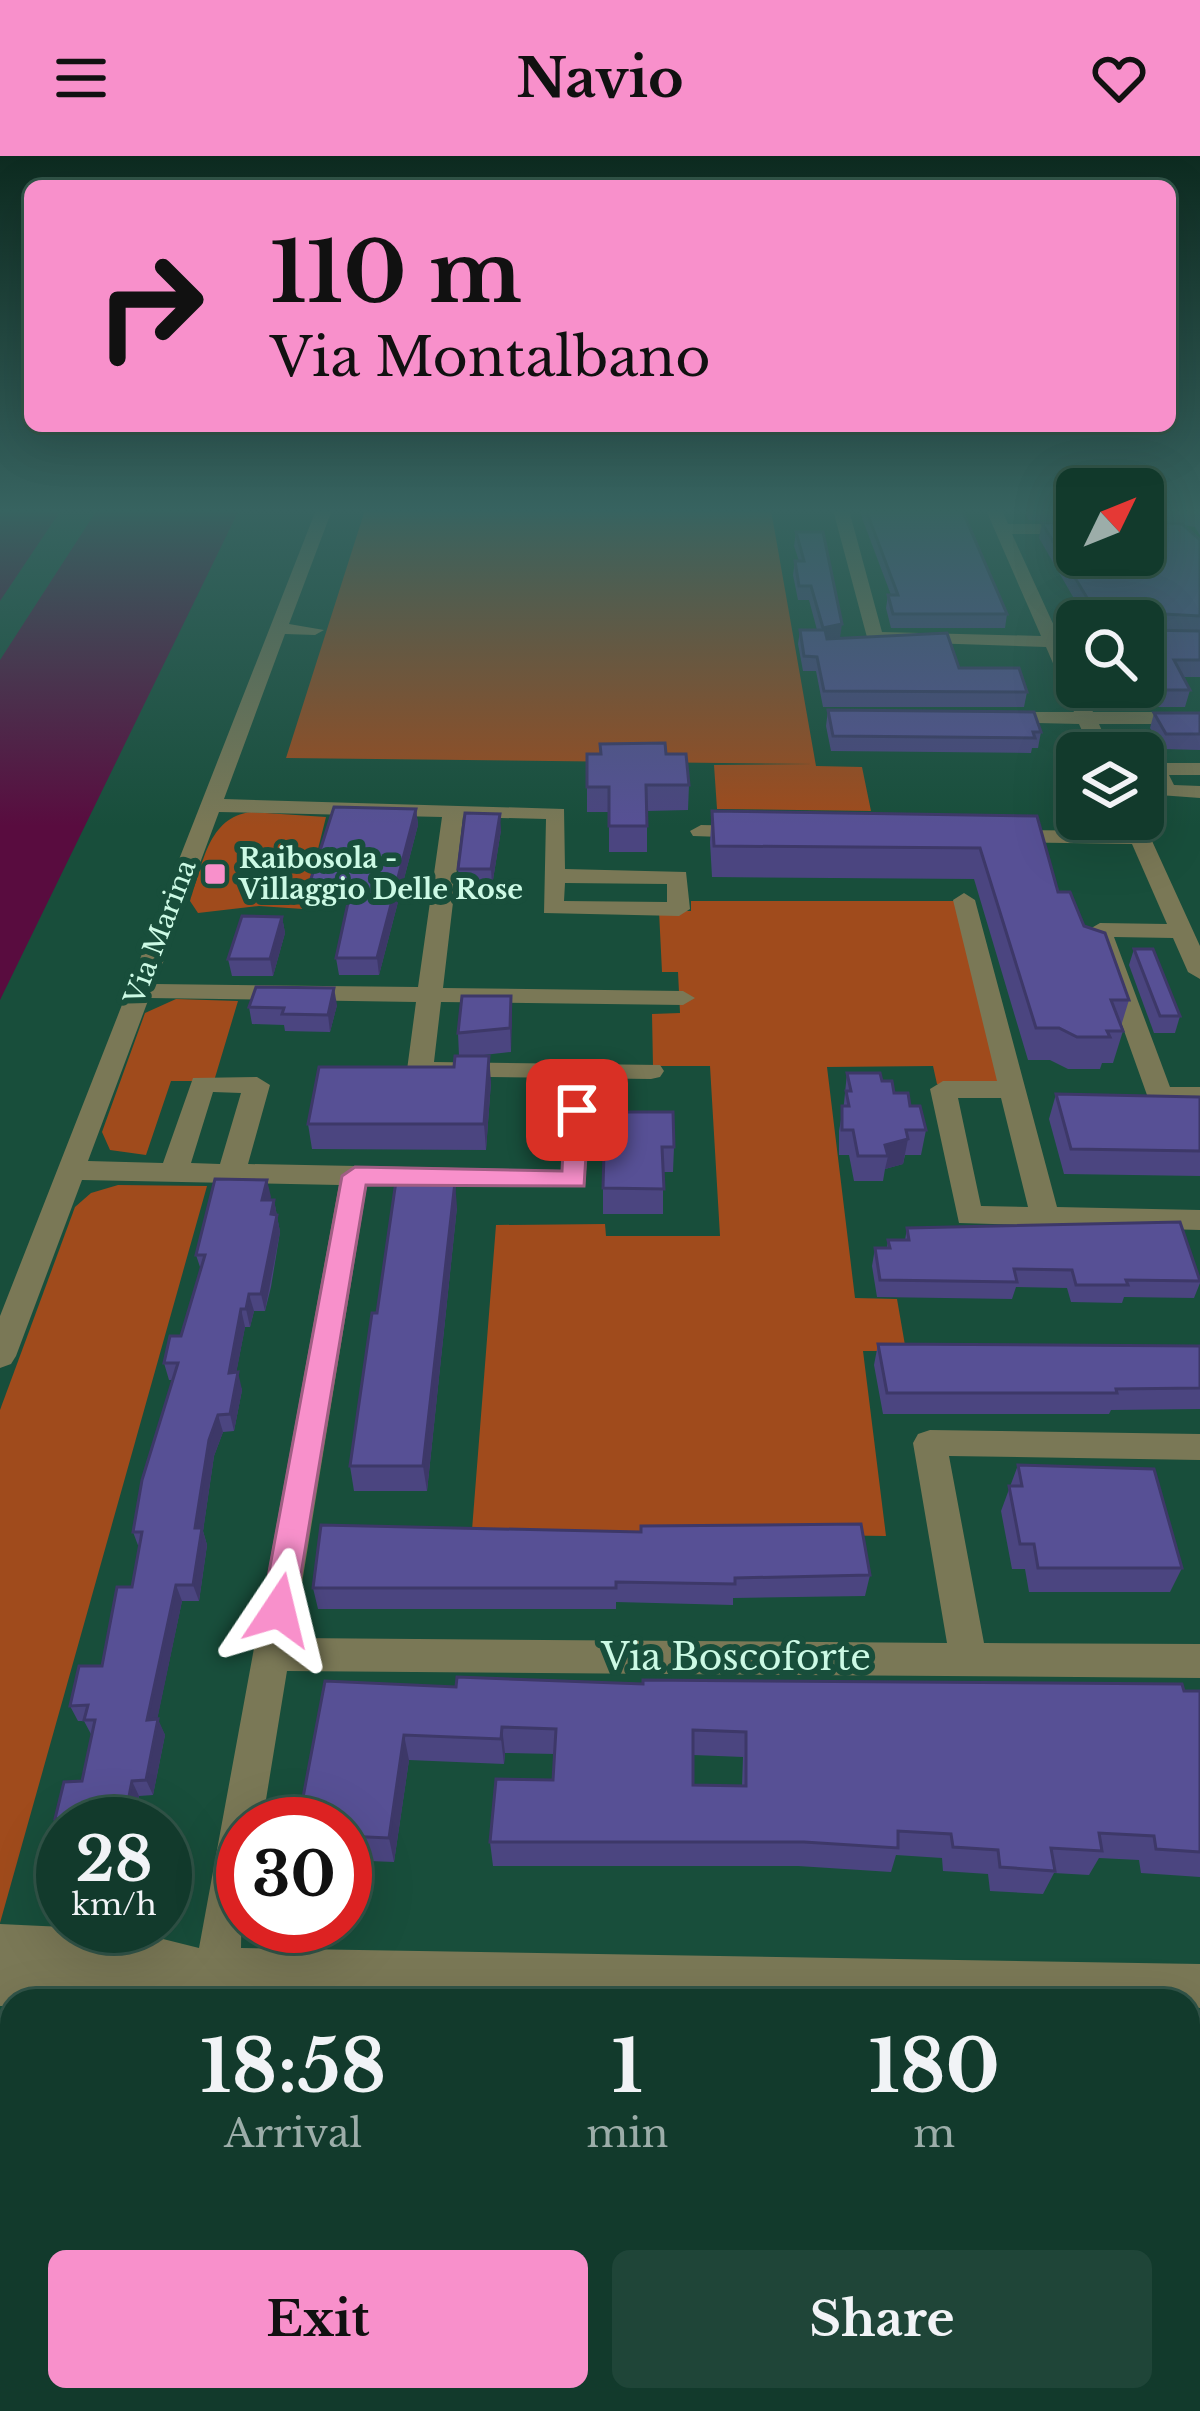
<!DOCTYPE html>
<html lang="en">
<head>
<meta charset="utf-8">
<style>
  :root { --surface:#123a2c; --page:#1f4538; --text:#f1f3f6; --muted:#9cada9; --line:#315448; --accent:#f890cb }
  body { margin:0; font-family:"Libre Baskerville",serif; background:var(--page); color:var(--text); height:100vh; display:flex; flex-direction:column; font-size:45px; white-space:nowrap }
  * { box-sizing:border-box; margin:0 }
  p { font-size:39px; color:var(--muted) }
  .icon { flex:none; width:66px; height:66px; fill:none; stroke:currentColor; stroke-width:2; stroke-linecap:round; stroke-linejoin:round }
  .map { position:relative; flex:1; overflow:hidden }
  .drawer { position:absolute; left:0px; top:1833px; width:1200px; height:423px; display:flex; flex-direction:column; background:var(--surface); border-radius:36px 36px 0 0; box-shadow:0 12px 48px #0002,0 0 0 3px var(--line) }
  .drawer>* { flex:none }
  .banner { position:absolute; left:24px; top:24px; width:1152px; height:252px; border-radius:18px; box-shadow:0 12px 48px #0002,0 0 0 3px var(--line); background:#f890cb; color:#111; overflow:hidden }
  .needle { width:78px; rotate:47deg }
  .controls { position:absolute; left:1056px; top:312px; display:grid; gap:24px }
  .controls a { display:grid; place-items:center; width:108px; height:108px; border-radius:18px; background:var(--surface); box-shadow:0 12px 48px #0002,0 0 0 3px var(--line); font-size:60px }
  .speed { position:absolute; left:36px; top:1641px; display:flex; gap:24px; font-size:60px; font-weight:700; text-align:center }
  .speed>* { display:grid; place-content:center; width:156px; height:156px; border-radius:50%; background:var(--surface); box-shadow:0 12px 48px #0002,0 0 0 3px var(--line); line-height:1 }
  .speed small { font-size:30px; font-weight:400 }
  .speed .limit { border:18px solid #d22; background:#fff; color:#111 }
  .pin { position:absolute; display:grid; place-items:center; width:102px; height:102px; color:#fff; margin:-51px; border-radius:24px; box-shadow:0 6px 18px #0006 }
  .me { position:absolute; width:132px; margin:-66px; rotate:10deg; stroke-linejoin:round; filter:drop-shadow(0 0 9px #0008) }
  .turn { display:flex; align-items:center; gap:42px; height:252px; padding:0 48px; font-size:54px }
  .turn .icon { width:156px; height:156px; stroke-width:2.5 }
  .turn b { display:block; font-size:84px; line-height:102px }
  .eta { display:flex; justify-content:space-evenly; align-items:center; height:204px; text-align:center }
  .eta b { font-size:72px; font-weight:800; line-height:84px }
  .primary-button { display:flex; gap:24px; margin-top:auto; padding:24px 48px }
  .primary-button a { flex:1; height:138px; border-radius:18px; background:var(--accent); color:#111; font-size:48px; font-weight:800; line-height:138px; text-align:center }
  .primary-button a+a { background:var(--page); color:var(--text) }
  header { display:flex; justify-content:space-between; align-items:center; height:156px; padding:0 48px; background:var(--accent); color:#111; font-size:54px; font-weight:800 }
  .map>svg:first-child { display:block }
  .green { fill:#a04b1c }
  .water { fill:#590c3f }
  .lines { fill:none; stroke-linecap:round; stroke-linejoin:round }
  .minor { fill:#7a7856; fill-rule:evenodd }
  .wall { fill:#4b4580; fill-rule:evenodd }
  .shaded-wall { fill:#3d3868 }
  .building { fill:#575095; stroke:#3d3868; stroke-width:3; fill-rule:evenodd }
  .route { fill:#f890cb; stroke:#a15e84; stroke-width:3 }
  .poi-dot { fill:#f890cb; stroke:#184e3b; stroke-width:4.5 }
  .labels { text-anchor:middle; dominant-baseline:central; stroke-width:12; stroke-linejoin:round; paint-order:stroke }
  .far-poi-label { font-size:27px; font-weight:bold; fill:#ccfae5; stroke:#184e3b; text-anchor:start }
  .far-street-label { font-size:27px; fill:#ccfae5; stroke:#184e3b }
  .near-street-label { font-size:36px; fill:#ccfae5; stroke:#184e3b }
</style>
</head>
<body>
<header><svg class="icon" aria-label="menu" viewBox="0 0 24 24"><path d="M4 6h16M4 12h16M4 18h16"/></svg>Navio<svg class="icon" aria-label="heart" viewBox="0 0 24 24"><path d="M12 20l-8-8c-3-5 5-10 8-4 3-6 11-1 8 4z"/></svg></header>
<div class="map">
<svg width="1200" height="2255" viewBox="0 0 1200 2255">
  <rect width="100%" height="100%" fill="#184e3b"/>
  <g class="green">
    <path d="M365,354h406l45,256 46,1 9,44 -154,-2 -3,-44 100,-1 -528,-6z"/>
    <path d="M251,656l75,5 -23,92 -44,-3 -61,7 -8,-12c13,-37 18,-84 61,-89z"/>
    <path d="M691,745h271l47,185 -72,-2 -4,-18 -106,1 28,231 42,1 9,52h-43l23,185 -414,-6 24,-305 109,-1 1,12h114l-10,-170h-57l-1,-52 28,-1 -2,-41h-16l-3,-61h32z"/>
    <path d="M176,843l62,2 -24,80h-43l-25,74 -36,-5 -8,-18 43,-119z"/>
    <path d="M118,1029l89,1 -207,737v-513l75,-203 16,-14z"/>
  </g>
  <g class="water">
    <path d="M0,354h61l-61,91z"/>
    <path d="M97,354h142l-239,490v-340z"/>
  </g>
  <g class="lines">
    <g class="minor">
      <path d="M316,354h16l-43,114 35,6 -9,5 -30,-1 -61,165 340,10 1,60 121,3 4,37 -11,7 -135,-3 2,-94 -83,-2 -20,171 240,3 12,7 -12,7 -242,-3 -7,60 226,3 4,6 -4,6 -9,2 -240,-3 -4,-6 9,-68 -267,-4 -61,163 75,2 30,-85 64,-1 13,8 -22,79 313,6 3,-60 13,-9 13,9 -5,77 -218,-2 -74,453 654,5 -34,-200 5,-9 12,-4 270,4v26l-251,-4 35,187 216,1v34l-913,-7 -25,153h-19l-2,124 959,16v44l-12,-1v-6h-378l-616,-11 -57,11h-125v5h-12v-82l127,6 72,18 140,-763 -257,-5 -66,176 -5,8 -11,4v-52zM219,656l223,5 -24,170 -263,-3zM565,727l102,1v18l-103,-1zM213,936l28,1 -21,71 -29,-1z"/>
      <path d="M833,354h16l33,122 159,4 -55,-126h16l6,14h69v10h-65l65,142v11h5l11,25h107v12h-101l13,29h-20l-13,-29 -90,-2 -3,-4 10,-6h78l-28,-65 -178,-6z"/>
      <path d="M1200,607v12h-31l5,10 26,1v12l-41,-3 -13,-26 10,-6z"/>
      <path d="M1120,663h22l58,127v33l-12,-7 -15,-34 -59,-1 56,150h30v16h-40l-13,-8 -59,-165 12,-7 67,1 -35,-80 -130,-2 -11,-6 11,-6 124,1z"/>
      <path d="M701,669l49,1 11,6 -11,6 -57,-2 -3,-5z"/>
      <path d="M964,737l11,7 82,307 143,3v20l-241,-7 -29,-134 13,-8h54l-44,-181zM958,942h43l27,109 -47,-1z"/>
    </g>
  </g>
  <g class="wall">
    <path d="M859,354h103l45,104 -2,14h-114l-5,-20 2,-13h3z"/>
    <path d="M1024,354h53v11l-48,-1z"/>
    <path d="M1143,354h57v25l-5,-8 -12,-2 17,15v137h-16l6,13 -5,17h-47l-12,-20h17v-66h-56l-48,-83 3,-15 35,-1z"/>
    <path d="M796,376l44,106 119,30 68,24 -3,15h-201l-7,-36h-13l-5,-27 2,-14h17l-8,-30h-11l-5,-25 2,-14h4l-5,-15z"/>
    <path d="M828,554l213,22 -3,16h-6l-1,5 -200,-2 -5,-25z"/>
    <path d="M1154,557h46v37l-38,-1 -12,-21z"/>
    <path d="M587,598h79l23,31 -1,25 -41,1v41h-38v-40h-22z"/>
    <path d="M416,653l2,16 -39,150h-40l-3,-17 11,-53h-37l-2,-17z"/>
    <path d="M712,655l325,5 21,76 26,34 45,74 -8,26 2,5 -10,32h-11l-2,6h-32l-18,-9h-22l-54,-181 -262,-2 -2,-35z"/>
    <path d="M501,674l-9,56 -32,-1 -2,-16z"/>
    <path d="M282,761l3,16 -12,43h-41l-4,-17z"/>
    <path d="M1134,793l46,67 -5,17h-21l-25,-68z"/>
    <path d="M511,840v56l-36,4 16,26 -5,68 -174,-1 -4,-25 146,-57 5,-11 -1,-23z"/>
    <path d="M337,849l-7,27 -45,-1 -1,-6 -32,-1 -3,-17z"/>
    <path d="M847,917l35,8 28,25 16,24 -5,25h-16l-2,9 -18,5 -2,12h-29l-5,-26h-10v-24l5,-28z"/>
    <path d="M1056,938l144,3v79l-136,-2 -15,-55z"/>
    <path d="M620,956l54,35 -1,25h-10v42h-60v-26l17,-36z"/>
    <path d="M267,1024l3,20h4l6,32 -9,55 -6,24h-11l-4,16h-5l-9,46 6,17 -8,41 -11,1 -9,24 -11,75 4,14 -8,56h-17l-25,118 8,16 -12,60 -14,1 -5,28h-71v9l-8,-14 27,-38 10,-45 -8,-15h-6l-8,-15 32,-40 30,-79 7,-39 -6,-16 40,-152h-4l-5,-17 17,-27 20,-66 -5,-15z"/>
    <path d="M457,1051l-30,284h-73l-4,-25 27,-153z"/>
    <path d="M907,1072l293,50v5l-6,15 -70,-1 -2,6 -51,-1 -4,-14 -51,-1 -4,12 -135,-2 -5,-31 3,-18h12l1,-8h17z"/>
    <path d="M878,1188l322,2v63l-89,1 -2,4h-226l-9,-49z"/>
    <path d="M1018,1309l164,103 -12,24h-141l-4,-23h-13l-11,-58z"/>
    <path d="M870,1419l-5,21 -132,2v7l-117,-3v7h-298l-5,-21z"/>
    <path d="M643,1528l557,7v186l-59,-4 -2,-13 -40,-2 -10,17 -35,-2 -11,21 -53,-3 -2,-17 -45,-3 -1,-13 -46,-3 -5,17 -93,-6h-305l-3,-24 63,-62 2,-26 -50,-1 -1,11 -95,-4 -15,102 -49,-2v-36h-47l158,-137zM693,1599l50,2 -1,29 -49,-1z"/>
    <path d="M12,1943v94h-12v-84z"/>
  </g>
  <g class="shaded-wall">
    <path d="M842,468l-2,14 -19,5 2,-15z"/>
    <path d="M416,653l2,16 -39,150 -2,-17z"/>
    <path d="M500,658l1,16 -9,56 -1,-17z"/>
    <path d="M282,761l3,16 -12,43 -3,-17z"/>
    <path d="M334,832l3,17 -7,27 -2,-17z"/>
    <path d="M511,840l1,25 -1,31 -1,-24z"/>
    <path d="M489,900l2,26 -5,68 -2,-26z"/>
    <path d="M908,983l-5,25 -18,5 3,-13 -3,-11z"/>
    <path d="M267,1024l4,17 -5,20 -4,-17z"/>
    <path d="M455,1026l2,25 -30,284 -4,-25z"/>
    <path d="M274,1044l6,32 -15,79 -4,-17 10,-80z"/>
    <path d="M249,1138l5,17 -4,16 -4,-18z"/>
    <path d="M241,1153l4,18 -12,63 -4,-17z"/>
    <path d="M238,1216l4,18 -8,41 -4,-17z"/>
    <path d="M218,1259l5,17 -9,24 -11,75 4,14 -8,56 -6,-16 2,-57 14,-88z"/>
    <path d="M176,1429l6,16 -28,134 -7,-15z"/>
    <path d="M158,1563l7,16 -12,60 -7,-15z"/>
    <path d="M502,1571l3,26 -1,11 -3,-25z"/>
    <path d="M404,1579l5,25 -15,102 -5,-24z"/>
    <path d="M132,1625l7,15 -5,28h-6l-3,-7z"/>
  </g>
  <g class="building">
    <path d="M866,354h96l45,104h-114l-5,-19h10z"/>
    <path d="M1143,354l1,11 38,3 18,16v76l-53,-3 -3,17 56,1v29h-26l16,30h-47l-2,-3h2v-66h-42l-59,-98 35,-1v33h66z"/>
    <path d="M796,376h27l19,92 -19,4 -12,-42h-12l-4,-25h9z"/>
    <path d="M800,474h25l2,9 120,-6 12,35h60l8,24 -203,-1 -7,-34 -13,-1z"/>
    <path d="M828,554l206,2 7,20h-8l2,6 -202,-2z"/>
    <path d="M1154,557h46v21h-34z"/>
    <path d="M665,587l1,11h20l3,31h-43l1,41h-38v-39h-22v-33h14l-1,-10z"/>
    <path d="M334,651l82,2 -39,149h-41l15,-69 -43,-1z"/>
    <path d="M712,655l325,5 21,76h12l14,34 21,7 24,67h-18l12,31h-16l3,6h-33l-18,-9h-23l-56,-180 -266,-2z"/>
    <path d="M465,657l35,1 -9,55h-33z"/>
    <path d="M242,760l40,1 -12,42h-42z"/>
    <path d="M1134,793h19l27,67h-20z"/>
    <path d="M256,831l78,1 -6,27 -46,-1 2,-6 -35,-1z"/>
    <path d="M462,840h49l-1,32 -52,5z"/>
    <path d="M455,900h34l-5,68h-176l11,-57h135z"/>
    <path d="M847,917h33l2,8h10l2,12h14l2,13h10l6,24h-20l2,9 -23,6 3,11h-30l-5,-26h-11v-24h7l-3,-15h5z"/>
    <path d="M1056,938l144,3v54l-129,-2z"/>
    <path d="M620,956h53l1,35h-12l2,42 -61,-1 1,-36h16z"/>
    <path d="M215,1023l52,1 -5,20h12l-3,14 6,1 -16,79h-12l-3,15h-5l-12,64 9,-1 -8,42 -12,1 -9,25 -14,88h7l-9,57h-17l-29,135 11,-1 -12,61 -14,1 -7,36 -70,2 9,-37 18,-1 13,-61h-11l4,-15 -18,1 9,-40h23l15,-79h15l10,-55h-9l9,-52 36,-117h-14l6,-27h11l24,-81h-9z"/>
    <path d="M396,1025l59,1 -32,284h-73l22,-153h5z"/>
    <path d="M1180,1066l20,59 -74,-1 2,5h-52l-4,-15 -58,-1 3,13 -137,-2 -5,-32h15l-2,-8h21l-2,-12z"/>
    <path d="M878,1188l322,2v42l-84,1 1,4h-230z"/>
    <path d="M1018,1309l136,4 28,99h-144l-4,-24h-14l-11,-58h13z"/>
    <path d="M861,1368l9,51 -135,3v6l-119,-2v6h-303l8,-63 320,7v-6z"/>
    <path d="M457,1521l186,7v-4l539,4 2,7h16v161l-44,-3 -2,-13 -55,-3 3,18 -51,-3 4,23 -55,-4 -2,-17 -45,-3 -2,-13 -53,-3v17l-94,-6h-314l6,-63 57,1 3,-51 -54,-2 -1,12 -97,-4 -15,103 -44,-2v-12h-47l27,-143 131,6zM693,1574l53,2v54l-53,-1z"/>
    <path d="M3,1942l9,1v83h-12v-73z"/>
  </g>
  <linearGradient id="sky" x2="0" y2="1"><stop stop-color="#0d2b20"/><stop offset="0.53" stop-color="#376360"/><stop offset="1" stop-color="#376360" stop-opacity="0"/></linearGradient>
  <rect width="1200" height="670" fill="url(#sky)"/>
  <path class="route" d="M577,946l12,8 -5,76 -218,-1 -71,425 -5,11h-23l-5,-11 80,-434 13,-9 207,4 3,-61z"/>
  <rect class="poi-dot" x="203" y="706" width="24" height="24" rx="6"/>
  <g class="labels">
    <g class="far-poi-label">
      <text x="239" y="702">Raibosola -<tspan x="239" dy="31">Villaggio Delle Rose</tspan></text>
    </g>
    <g class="far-street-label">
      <text transform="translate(160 776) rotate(-69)">Via Marina</text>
    </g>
    <g class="near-street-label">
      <text x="736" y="1501">Via Boscoforte</text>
    </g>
  </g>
</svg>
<div class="controls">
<a><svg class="needle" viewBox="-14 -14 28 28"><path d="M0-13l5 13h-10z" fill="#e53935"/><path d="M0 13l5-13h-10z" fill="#9cada9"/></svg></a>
<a><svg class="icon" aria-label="search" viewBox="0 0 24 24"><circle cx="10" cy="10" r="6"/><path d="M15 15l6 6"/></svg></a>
<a><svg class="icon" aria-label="layers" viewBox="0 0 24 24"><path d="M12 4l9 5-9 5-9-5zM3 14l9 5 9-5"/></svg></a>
</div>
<div class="speed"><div>28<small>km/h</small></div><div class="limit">30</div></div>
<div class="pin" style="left:577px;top:954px;background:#d93025"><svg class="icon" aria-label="arrive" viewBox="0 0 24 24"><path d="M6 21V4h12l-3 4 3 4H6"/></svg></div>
<svg class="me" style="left:279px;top:1454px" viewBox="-20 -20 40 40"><path d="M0-17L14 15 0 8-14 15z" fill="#f890cb" stroke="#fff" stroke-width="4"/></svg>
<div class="banner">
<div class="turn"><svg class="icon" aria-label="right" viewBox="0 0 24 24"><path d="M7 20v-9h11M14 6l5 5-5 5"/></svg><div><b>110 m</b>Via Montalbano</div></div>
</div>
<section class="drawer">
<div class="eta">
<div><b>18:58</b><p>Arrival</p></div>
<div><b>1</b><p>min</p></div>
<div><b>180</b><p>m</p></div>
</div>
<div class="primary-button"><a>Exit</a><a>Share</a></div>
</section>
</div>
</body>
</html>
